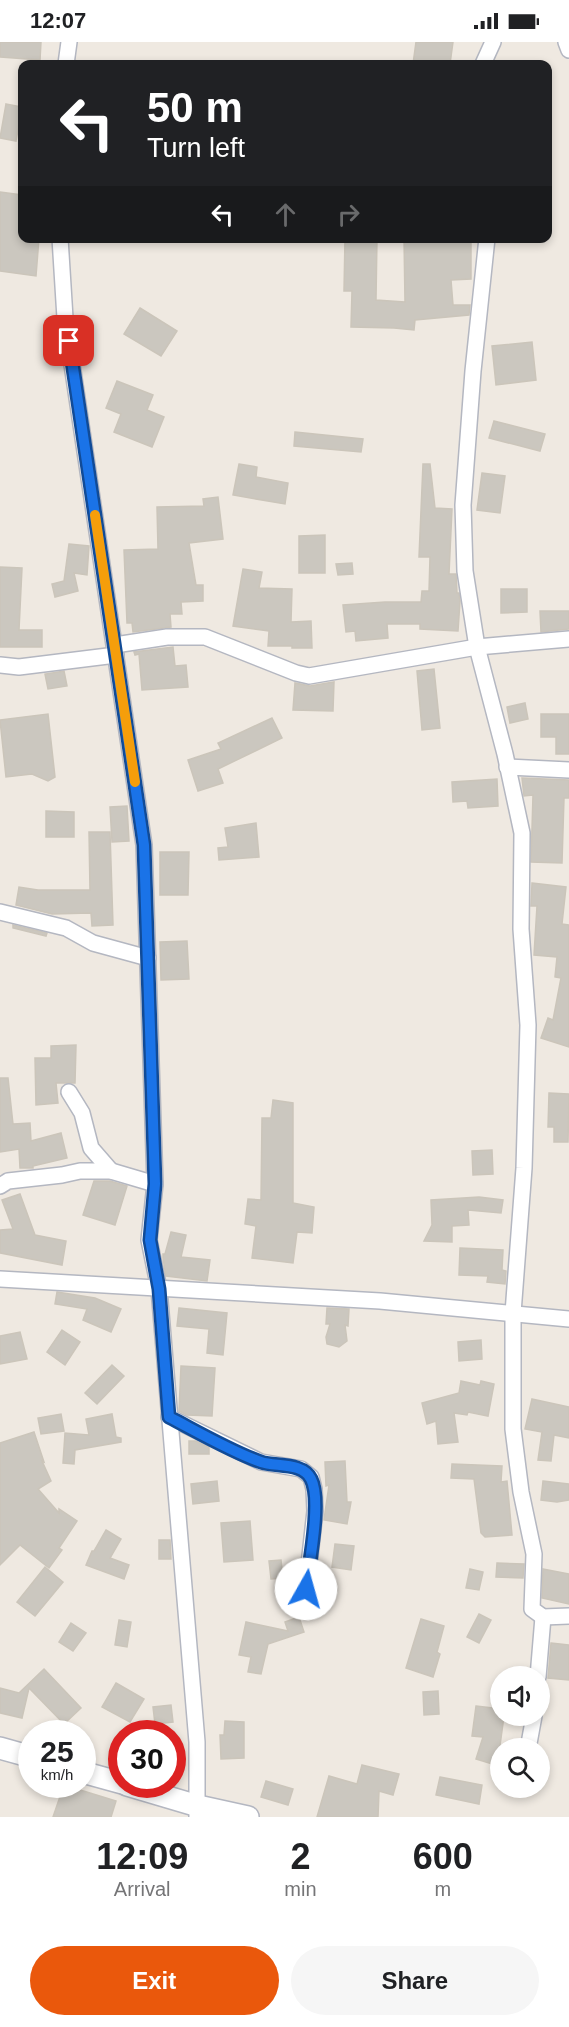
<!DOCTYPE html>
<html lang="en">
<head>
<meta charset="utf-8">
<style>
  :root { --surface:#fff; --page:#f6f6f6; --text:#202124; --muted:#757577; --accent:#ea580c }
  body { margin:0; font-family:Arial,sans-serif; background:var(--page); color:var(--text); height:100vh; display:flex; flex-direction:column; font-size:22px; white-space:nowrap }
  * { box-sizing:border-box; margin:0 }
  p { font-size:20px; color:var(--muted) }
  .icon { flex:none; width:33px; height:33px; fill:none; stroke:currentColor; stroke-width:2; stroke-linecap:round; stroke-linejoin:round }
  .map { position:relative; height:1775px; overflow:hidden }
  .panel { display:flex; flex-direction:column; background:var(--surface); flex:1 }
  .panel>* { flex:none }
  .top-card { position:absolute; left:18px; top:18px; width:534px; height:183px; border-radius:12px; box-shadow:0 3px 9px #0003; background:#202124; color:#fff; overflow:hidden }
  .controls { position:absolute; left:490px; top:1624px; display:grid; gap:12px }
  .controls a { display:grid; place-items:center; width:60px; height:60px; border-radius:50%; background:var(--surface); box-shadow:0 3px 9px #0003; font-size:30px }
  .speed { position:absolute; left:18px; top:1678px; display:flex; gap:12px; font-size:30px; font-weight:700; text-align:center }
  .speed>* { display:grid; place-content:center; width:78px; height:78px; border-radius:50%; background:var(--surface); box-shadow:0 3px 9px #0003; line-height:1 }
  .speed small { font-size:15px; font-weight:400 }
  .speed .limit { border:9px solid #d22; background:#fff; color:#111 }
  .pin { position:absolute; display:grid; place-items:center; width:51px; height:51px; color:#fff; margin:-26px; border-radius:12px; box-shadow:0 3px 9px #0006 }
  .me { position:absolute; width:66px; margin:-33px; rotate:7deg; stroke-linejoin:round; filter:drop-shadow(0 0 4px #0008) }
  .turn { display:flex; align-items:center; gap:21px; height:126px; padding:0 30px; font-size:27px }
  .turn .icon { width:78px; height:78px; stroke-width:2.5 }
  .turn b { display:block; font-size:42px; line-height:51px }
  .lanes { display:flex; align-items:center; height:57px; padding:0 30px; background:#0003; justify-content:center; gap:30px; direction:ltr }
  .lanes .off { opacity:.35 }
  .eta { display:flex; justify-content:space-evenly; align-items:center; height:102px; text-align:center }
  .eta b { font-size:36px; font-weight:800; line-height:42px }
  .button { display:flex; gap:12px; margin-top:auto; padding:12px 30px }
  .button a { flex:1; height:69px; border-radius:36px; background:var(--accent); color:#fff; font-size:24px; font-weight:800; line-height:69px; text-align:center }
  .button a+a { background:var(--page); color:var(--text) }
  .status { display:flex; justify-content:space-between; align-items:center; height:42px; padding:0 30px; background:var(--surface); direction:ltr }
  .status svg { height:16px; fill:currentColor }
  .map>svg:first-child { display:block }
  .building { fill:#cbc7bf; stroke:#cbc5ba; stroke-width:1.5 }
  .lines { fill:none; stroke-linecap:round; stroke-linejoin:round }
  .street-casing { stroke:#b4b7c1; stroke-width:18 }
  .secondary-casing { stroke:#b4b7c1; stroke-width:24 }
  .street { stroke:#fff; stroke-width:15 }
  .secondary { stroke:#fff; stroke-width:21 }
  .route-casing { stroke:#114b97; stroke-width:15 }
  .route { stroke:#1a73e8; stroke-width:10 }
  .slow { stroke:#f59e0b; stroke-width:10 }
</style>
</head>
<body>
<div class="status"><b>12:07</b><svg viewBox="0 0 49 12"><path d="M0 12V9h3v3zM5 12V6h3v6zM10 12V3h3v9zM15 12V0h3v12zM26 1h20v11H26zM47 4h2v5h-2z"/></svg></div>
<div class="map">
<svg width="569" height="1775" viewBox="0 0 569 1775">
  <rect width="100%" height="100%" fill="#efe9e1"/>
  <g class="building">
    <path d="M0,0h41l-1,18 -40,-3z"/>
    <path d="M416,0h37l-3,22h-37z"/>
    <path d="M6,62l16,3 -6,34 -16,-3z"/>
    <path d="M0,150l22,3v43h17l-3,38 -36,-5z"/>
    <path d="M345,196h32l-1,62 29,2 -1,-64h67v41l-20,1 2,25h17l-1,10 -54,5 -1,10 -20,-2 -43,-1 1,-36h-8z"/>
    <path d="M140,266l37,23 -16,25 -37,-22z"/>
    <path d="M532,300l4,38 -40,5 -4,-39z"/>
    <path d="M117,339l36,14 -6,15 17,7 -12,30 -38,-15 7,-18 -15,-6z"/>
    <path d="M494,379l51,13 -5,17 -51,-13z"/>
    <path d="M295,390l68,7 -2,13 -67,-6z"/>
    <path d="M239,422l18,3 -1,10 32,6 -3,21 -52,-9z"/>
    <path d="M423,422h7l5,44 17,1 -3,65h7l1,19h2l1,8 -2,30 -38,-2v-5h-33l1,14 -32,3 -1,-10 -9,1 -3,-27 42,-3h36l1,-11h7l1,-34h-11z"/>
    <path d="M482,431l23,3 -5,37 -23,-3z"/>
    <path d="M218,455l5,42 -34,4 7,42h7v16l-22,1 1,12h-12l1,13 -38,5 -1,-9h-5l-3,-73 34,-1 -1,-42 47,-1 -1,-7z"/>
    <path d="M325,493v38h-26v-37z"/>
    <path d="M69,502l20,2 -2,29 -13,-2 4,18 -23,6 -3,-13 12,-3z"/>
    <path d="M352,521l1,11 -15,1 -2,-11z"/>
    <path d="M0,525l22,1 -3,62h23v17h-42z"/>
    <path d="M243,527l19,3 -3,16 33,1 -1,33 20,-1 1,27h-20v-2h-24l1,-15 -36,-5z"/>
    <path d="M501,547h26v23l-26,1z"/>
    <path d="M540,569h29v18l-28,3z"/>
    <path d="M173,605l2,19 11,-1 2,22 -46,3 -3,-36 -4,1 -1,-3z"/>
    <path d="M434,627l6,59 -18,2 -5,-59z"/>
    <path d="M64,629l3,15 -19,3 -3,-15z"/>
    <path d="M334,640l-1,29 -40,-1 2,-27 15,3z"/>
    <path d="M525,661l3,16 -18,4 -3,-16z"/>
    <path d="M48,672l7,63 -7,4 -16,-7 -26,3 -6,-57z"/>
    <path d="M541,672h28v40h-13v-17h-15z"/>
    <path d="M272,676l10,20 -64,31 5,14 -25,8 -10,-31 33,-11 -3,-6z"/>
    <path d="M522,736l47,2v18h-5l-2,65 -31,-1 2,-67 -9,1z"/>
    <path d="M497,737l1,27 -30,2 -1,-7 -14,1 -1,-20z"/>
    <path d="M127,764l2,35 -17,1 -2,-35z"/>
    <path d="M46,769l28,1v25h-28z"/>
    <path d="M256,781l3,34 -40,3 -1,-12 10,-1 -3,-19z"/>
    <path d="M89,790h21l3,93 -21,1 -1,-13 -39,1 -36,-9 3,-18 19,3h52z"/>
    <path d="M160,810h29l-1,43h-28z"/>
    <path d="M532,841l34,4 -4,37 7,1v122l-28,-9 7,-20 5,2 8,-42 -6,-1 2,-20 -23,-2 3,-49h-6z"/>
    <path d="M13,883l34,8 -1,3 -33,-8z"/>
    <path d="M187,899l2,38 -28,1 -1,-38z"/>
    <path d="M76,1003l-1,38h-19l2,20 -22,2 -1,-47h16v-12z"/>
    <path d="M0,1036h8l5,46 17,-1 1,18 30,-8 6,25 -34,8v2h-13l-1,-19 -19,3z"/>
    <path d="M549,1051l20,1 -1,48h-14v-15h-6z"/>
    <path d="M273,1058l20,3v100l21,4 -2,26 -15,-1 -4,31 -41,-5 4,-32 -11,-2 3,-25 13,1 1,-82h9z"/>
    <path d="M492,1108l1,24 -20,1 -1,-24z"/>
    <path d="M94,1139h16l17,5 -12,39 -32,-10z"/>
    <path d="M20,1152l15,41 31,6 -4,24 -62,-12v-23l13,-1 -11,-29z"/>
    <path d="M479,1155l24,3 -2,13 -33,-3 1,15 -17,1v16l-28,-1 8,-16 -1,-25z"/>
    <path d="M171,1190l15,3 -5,22 29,3 -3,21 -41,-5 -3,-18v-4h2z"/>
    <path d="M460,1206l43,2 -1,20 4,1 -1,13 -18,-2 1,-6 -29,-1z"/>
    <path d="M57,1250l38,6 26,11 -10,23 -28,-12 4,-11 -32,-5z"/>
    <path d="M179,1266l48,5 -4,42 -16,-2 2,-24 -32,-3z"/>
    <path d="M327,1266l22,1 -1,17 -3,-1 2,16 -8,6 -12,-3 -1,-7 4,-13h-4z"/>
    <path d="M62,1288l18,12 -15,23 -18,-13z"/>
    <path d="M20,1290l7,27 -27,5v-28z"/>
    <path d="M481,1298l1,19 -23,2 -1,-19z"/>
    <path d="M112,1323l12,11 -27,28 -12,-11z"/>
    <path d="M181,1324l34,2 -3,48 -25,-1 -8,-4z"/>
    <path d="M461,1339l19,4 1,-4 13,3 -6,32 -20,-4 -1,3 -13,-2 4,29 -20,2 -2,-23 -9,3 -5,-21 37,-10z"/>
    <path d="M532,1357l37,8v31l-15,-3 -3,26 -13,-1 4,-28 -17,-3z"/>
    <path d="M61,1372l3,17 -23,3 -3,-16z"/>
    <path d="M112,1372l4,23 5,1v4l-46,8 -1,14 -11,-1 2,-30 24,2 -3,-16z"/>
    <path d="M34,1390l10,30 -2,-1 9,20 -13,8 21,24v-4l18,12 -18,27 3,2 -13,18 -29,-23 -20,20v-122z"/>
    <path d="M189,1399h7l13,6v7h-20z"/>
    <path d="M345,1419l2,41h4l-4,22 -23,-4 5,-35 -3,1 -1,-24z"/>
    <path d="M452,1422l50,2 -1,16 6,-1 5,54 -27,2 -4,-4 -7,-54 -23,-1z"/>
    <path d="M217,1439l2,20 -26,3 -2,-20z"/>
    <path d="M543,1439l26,3v16l-12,2 -16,-2z"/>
    <path d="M250,1479l3,39 -29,2 -3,-39z"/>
    <path d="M106,1488l15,9 -11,19 19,7 -5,14 -38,-14 6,-14h2z"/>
    <path d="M159,1498h11l1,19h-12z"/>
    <path d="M335,1502l19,2 -3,24 -19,-3z"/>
    <path d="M281,1518l2,18 -12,1 -2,-18z"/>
    <path d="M497,1521l27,1 -1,14 -27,-1z"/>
    <path d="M45,1525l18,15 -28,34 -18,-14z"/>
    <path d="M470,1527l13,3 -4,18 -13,-2z"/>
    <path d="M543,1527l26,5v30l-27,-6z"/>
    <path d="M296,1531v22l-10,1 -2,-21z"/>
    <path d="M479,1572l12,6 -12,23 -12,-6z"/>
    <path d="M299,1575l5,15 -36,12 -7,30 -13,-2 3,-15 -12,-2 7,-33 42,9 -3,-9z"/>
    <path d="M421,1577l23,7 -7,26 3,2 -7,23 -27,-9z"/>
    <path d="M119,1578l12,2 -4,25 -12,-2z"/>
    <path d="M71,1581l15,10 -13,18 -14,-9z"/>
    <path d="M551,1601l18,2v35l-21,-2z"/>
    <path d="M44,1627l37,39 -17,16 -35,-36 -7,30 -22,-5v-25l19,5z"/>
    <path d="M116,1641l28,16 -14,23 -28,-15z"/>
    <path d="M438,1649l1,23 -15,1 -1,-23z"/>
    <path d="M171,1663l2,17 -18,2 -2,-17z"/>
    <path d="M476,1664l25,3v7h3l-5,37 2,5 -2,8 -23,-7 7,-22 -11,-1z"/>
    <path d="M225,1679l19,1v36l-23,1 -1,-24h4z"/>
    <path d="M362,1723l37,9 -6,21 -14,-4 -1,26h-61l12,-41 28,8z"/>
    <path d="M440,1735l42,8 -3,19 -43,-9z"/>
    <path d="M266,1739l27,8 -5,16 -27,-8z"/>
    <path d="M64,1743l52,16 -5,16h-58z"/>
  </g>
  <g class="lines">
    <g class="street-casing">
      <g id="street">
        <path d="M566,0l3,8"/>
        <path d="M66,22l3,-22"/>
        <path d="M483,22l10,-22"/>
        <path d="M60,196l5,80 79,527 11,339 -6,56 10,49 38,453v75"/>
        <path d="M487,196l-14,133 -10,134 2,66 12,76 28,107 17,79 -1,96 7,96 -4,143 -11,145v116l8,63 13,62 -2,55 11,8 26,-1"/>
        <path d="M115,603l52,-8h38l91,36 13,3 168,-29 92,-8"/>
        <path d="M0,623l19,2 97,-12"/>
        <path d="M507,725l62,3"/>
        <path d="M0,870l66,16 27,15 55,15"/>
        <path d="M69,1050l13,21 9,35 20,23"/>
        <path d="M0,1144l8,-5 54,-6 18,-4h31l44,13"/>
        <path d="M0,1237l380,22 189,18"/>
        <path d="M169,1375l92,45 40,7 10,8 3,12 1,22 -11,98"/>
        <path d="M538,1635l5,-60"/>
        <path d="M528,1707l6,-33"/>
      </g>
    </g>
    <g class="secondary-casing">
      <g id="secondary">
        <path d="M0,1706l32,9"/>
        <path d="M82,1730l40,11"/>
        <path d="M127,1743l71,21 50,11"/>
      </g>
    </g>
    <use href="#street" class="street"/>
    <use href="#secondary" class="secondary"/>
  </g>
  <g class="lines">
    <g class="route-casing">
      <path id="route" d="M69,299l75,504 11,339 -5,56 9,49 10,128c27,14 63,35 92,45 14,5 42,0 50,17 11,21 -2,85 -5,110"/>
    </g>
    <use href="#route" class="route"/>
    <path class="slow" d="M95,473l40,267"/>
  </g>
</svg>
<div class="controls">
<a><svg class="icon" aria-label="sound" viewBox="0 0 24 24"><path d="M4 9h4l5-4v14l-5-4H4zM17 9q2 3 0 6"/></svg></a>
<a><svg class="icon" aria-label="search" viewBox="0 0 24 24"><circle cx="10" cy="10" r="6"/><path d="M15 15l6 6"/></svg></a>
</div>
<div class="speed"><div>25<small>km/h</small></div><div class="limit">30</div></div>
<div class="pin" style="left:69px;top:299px;background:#d93025"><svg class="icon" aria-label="arrive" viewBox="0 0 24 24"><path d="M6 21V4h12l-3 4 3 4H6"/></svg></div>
<svg class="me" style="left:306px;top:1547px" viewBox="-20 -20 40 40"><circle r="19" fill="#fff"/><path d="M0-13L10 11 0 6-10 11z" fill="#1a73e8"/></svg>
<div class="top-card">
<div class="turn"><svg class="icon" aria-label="left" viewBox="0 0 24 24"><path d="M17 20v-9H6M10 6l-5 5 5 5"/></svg><div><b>50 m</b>Turn left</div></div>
<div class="lanes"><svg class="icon" aria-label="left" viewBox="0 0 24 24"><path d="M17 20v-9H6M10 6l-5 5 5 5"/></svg><svg class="icon off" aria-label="ahead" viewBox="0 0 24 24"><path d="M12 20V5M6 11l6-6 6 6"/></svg><svg class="icon off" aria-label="right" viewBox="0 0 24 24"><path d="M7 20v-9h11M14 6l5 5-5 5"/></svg></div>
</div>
</div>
<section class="panel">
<div class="eta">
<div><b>12:09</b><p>Arrival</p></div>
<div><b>2</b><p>min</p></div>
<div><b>600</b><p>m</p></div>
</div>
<div class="button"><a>Exit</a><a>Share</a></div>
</section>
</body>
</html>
